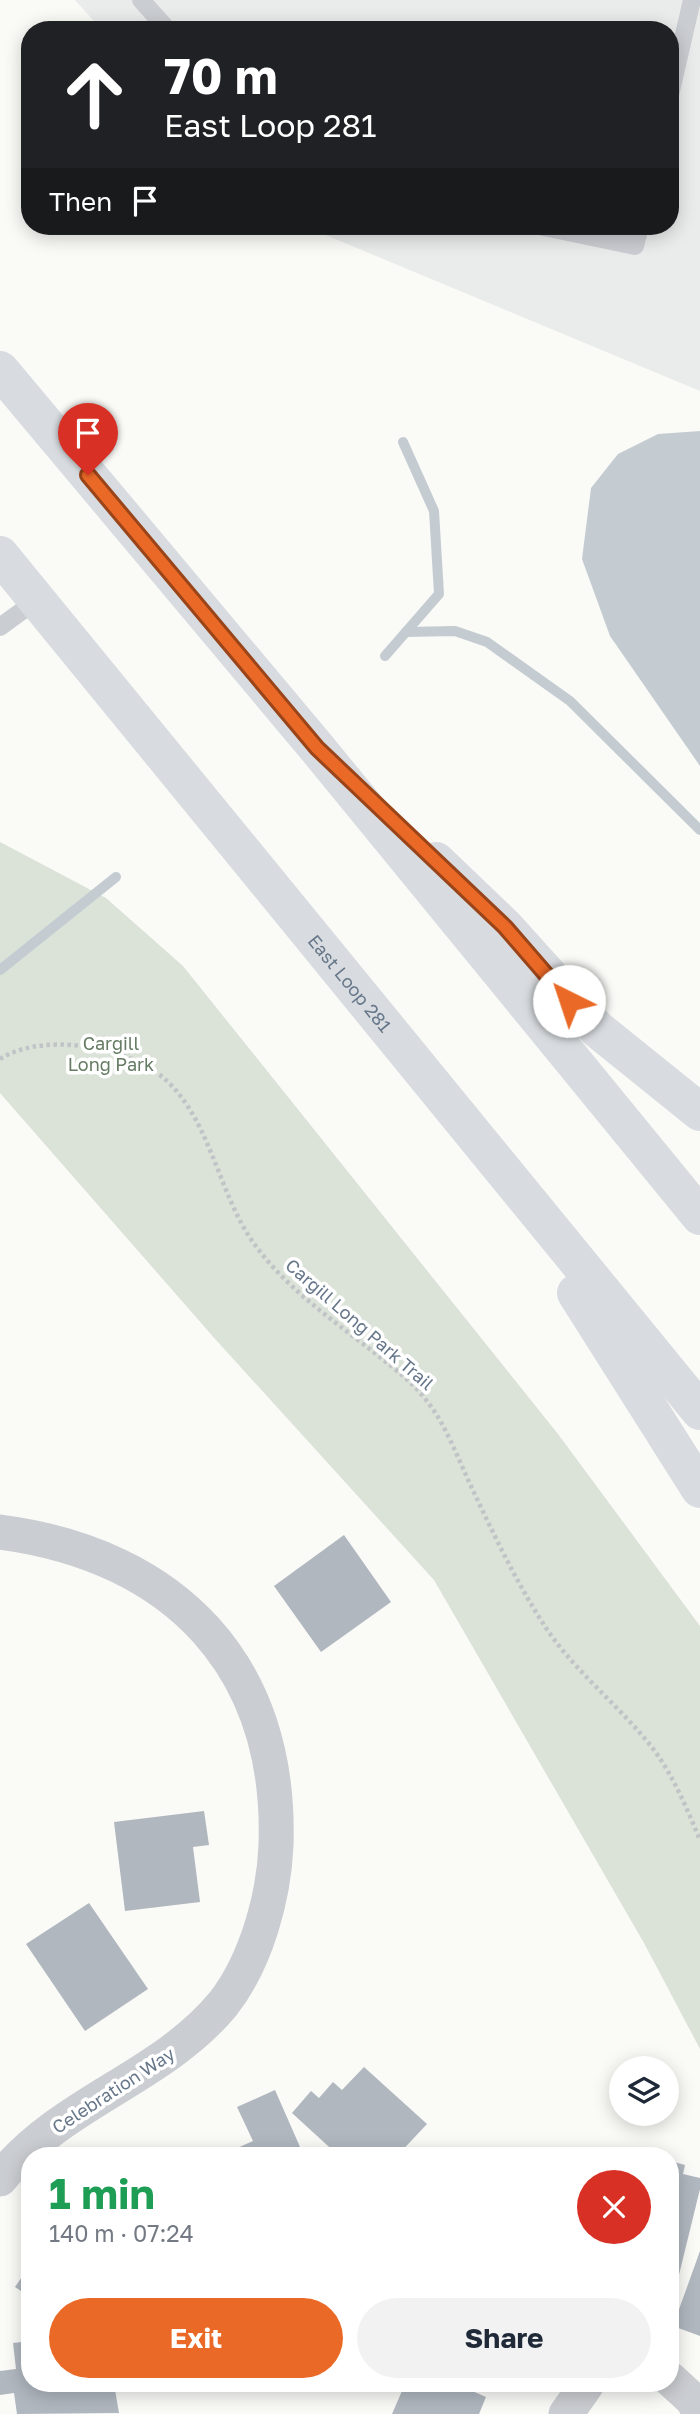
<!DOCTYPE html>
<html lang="en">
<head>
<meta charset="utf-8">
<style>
  :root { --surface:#fff; --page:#f2f2f3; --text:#1f2937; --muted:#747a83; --accent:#eb6926 }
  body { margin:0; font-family:"Golos Text",sans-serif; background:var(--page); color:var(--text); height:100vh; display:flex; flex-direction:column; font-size:26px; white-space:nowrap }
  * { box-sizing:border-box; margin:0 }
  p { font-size:23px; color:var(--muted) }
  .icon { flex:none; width:38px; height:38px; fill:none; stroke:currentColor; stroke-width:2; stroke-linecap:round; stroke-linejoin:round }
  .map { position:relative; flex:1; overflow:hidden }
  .panel { position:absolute; left:21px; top:2147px; width:658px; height:245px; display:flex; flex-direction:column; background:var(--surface); border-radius:28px; box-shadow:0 4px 18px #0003 }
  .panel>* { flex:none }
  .banner { position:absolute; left:21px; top:21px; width:658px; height:214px; border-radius:28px; box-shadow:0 4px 18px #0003; background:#202124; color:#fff; overflow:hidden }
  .controls { position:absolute; left:609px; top:2056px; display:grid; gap:14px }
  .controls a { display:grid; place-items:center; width:70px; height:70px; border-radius:50%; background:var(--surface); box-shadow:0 4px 18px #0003; font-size:35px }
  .pin { position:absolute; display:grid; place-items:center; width:60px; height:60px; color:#fff; margin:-72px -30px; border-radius:50% 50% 50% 0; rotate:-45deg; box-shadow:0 0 7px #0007 }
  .pin .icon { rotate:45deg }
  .me { position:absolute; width:77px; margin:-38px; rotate:319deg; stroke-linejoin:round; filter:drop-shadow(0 0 5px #0008) }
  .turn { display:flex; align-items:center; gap:24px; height:147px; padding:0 28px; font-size:32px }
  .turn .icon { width:91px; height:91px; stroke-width:2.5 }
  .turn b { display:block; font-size:49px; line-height:60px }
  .then { display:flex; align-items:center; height:66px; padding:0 28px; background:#0003; gap:14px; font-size:26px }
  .round { display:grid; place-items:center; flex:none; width:74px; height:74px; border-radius:37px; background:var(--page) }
  .headline { display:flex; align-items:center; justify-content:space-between; height:119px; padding:0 28px }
  h1 { font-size:42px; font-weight:700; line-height:52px; color:#1e9e55 }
  .action { display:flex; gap:14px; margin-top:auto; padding:14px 28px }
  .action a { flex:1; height:80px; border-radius:42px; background:var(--accent); color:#fff; font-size:28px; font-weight:700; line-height:80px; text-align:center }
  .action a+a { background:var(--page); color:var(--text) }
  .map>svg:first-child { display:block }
  .built { fill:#eaeceb }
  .green { fill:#dbe2d8 }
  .water { fill:#c4ccd2 }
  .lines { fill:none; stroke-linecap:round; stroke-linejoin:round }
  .stream { stroke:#c4ccd2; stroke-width:10 }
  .building { fill:#b0b7bf }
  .path { stroke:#c1c4c6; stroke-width:4.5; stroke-dasharray:3.5 3.5; stroke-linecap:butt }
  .service { stroke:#cacdd1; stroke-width:18 }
  .minor { stroke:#cacdd1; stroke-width:35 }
  .trunk { stroke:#d8dce0; stroke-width:38 }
  .route-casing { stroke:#994419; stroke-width:18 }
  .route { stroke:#eb6926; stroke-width:12 }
  .labels { text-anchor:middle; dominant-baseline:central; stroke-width:7; stroke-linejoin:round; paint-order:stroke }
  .street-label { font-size:18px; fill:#67778a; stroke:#fff }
  .park-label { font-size:18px; fill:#657b63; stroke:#fff }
</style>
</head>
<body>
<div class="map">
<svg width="700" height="2414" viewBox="0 0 700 2414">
  <rect width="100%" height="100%" fill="#fafaf7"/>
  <path class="built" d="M75,0h625v391l-396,-165h366v-196h-568z"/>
  <path class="green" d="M0,842l106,56 77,68 375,468 142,192v423l-56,-106 -210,-363 -218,-240 -216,-247z"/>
  <path class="water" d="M700,431v335l-90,-130 -28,-77 9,-71 27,-34 40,-20z"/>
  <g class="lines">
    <g class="stream">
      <path d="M406,632l49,-1 32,11 83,59 130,129"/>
      <path d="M385,656l54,-62 -5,-83 -31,-69"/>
      <path d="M0,970l116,-93"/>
    </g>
  </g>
  <g class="building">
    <path d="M344,1535l47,67 -70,50 -47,-66z"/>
    <path d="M204,1811l5,34 -16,2 7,55 -75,9 -11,-89z"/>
    <path d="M89,1903l59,86 -63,42 -59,-87z"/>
    <path d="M364,2067l63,57 -30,32h-58l-47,-43 19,-22 8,7 14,-16 9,8z"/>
    <path d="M275,2090l29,66h-85l34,-15 -16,-34z"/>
    <path d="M670,2161l15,4 -2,9 17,4v11l-24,98 -6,-1z"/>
    <path d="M700,2251v85l-27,-10z"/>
    <path d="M30,2265v32l-15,-10z"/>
    <path d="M30,2341v43h84l5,29 -102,1 -3,-21 -14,2v-24l16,-2 -3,-26z"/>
    <path d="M405,2384h51l30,13 -7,17h-87z"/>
  </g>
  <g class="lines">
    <path class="path" d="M0,1059c41,-26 118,-14 156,13 55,40 60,120 99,173 32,44 79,76 121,109 16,13 33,25 46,41 22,25 34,59 48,89 23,49 46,98 76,144 30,45 75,79 108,122 20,27 33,59 46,90"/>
    <g class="service">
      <path d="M141,0l27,30"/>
      <path d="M670,95l22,-95"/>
      <path d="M539,226l96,20 5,-20"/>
      <path d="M0,627l37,-27"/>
    </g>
    <g class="minor">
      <path d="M0,1532c175,23 282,134 276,313 -2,52 -20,117 -53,159 -62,75 -163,98 -223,175"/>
      <path d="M670,2379l23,21 7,14"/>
      <path d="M566,2414l21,-30"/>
    </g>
    <g class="trunk">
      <path d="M0,370l317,378 383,468"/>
      <path id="s1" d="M0,555l700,856"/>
      <path d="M436,861l69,66 92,102 103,83"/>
      <path d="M576,1293l124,196"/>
    </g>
  </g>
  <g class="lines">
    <g class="route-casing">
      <path id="route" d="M88,475l229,273 188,179 64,74"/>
    </g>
    <use href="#route" class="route"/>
  </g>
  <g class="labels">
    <g class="street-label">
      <text stroke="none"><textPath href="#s1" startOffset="553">East Loop 281</textPath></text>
      <text transform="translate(360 1324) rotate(41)">Cargill Long Park Trail</text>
      <text transform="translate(113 2090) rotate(-33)">Celebration Way</text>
    </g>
    <g class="park-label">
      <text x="111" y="1043">Cargill<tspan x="111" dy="21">Long Park</tspan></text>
    </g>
  </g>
</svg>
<div class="controls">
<a><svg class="icon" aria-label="layers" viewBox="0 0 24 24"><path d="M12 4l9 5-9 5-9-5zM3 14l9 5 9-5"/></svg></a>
</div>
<div class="pin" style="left:88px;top:475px;background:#d93025"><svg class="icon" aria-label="arrive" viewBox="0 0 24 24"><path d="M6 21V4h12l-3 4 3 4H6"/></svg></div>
<svg class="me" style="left:569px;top:1001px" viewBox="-20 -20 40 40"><circle r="19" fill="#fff"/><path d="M0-13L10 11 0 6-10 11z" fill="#eb6926"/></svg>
<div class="banner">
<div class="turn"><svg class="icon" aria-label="ahead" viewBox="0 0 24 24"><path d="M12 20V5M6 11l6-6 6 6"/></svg><div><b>70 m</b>East Loop 281</div></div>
<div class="then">Then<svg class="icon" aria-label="arrive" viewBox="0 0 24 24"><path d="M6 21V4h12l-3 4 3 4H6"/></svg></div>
</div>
<section class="panel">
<div class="headline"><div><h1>1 min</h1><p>140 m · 07:24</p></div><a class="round" style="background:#d93025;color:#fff"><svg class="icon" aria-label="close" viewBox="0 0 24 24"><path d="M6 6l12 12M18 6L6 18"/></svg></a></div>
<div class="action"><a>Exit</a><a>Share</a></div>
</section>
</div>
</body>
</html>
